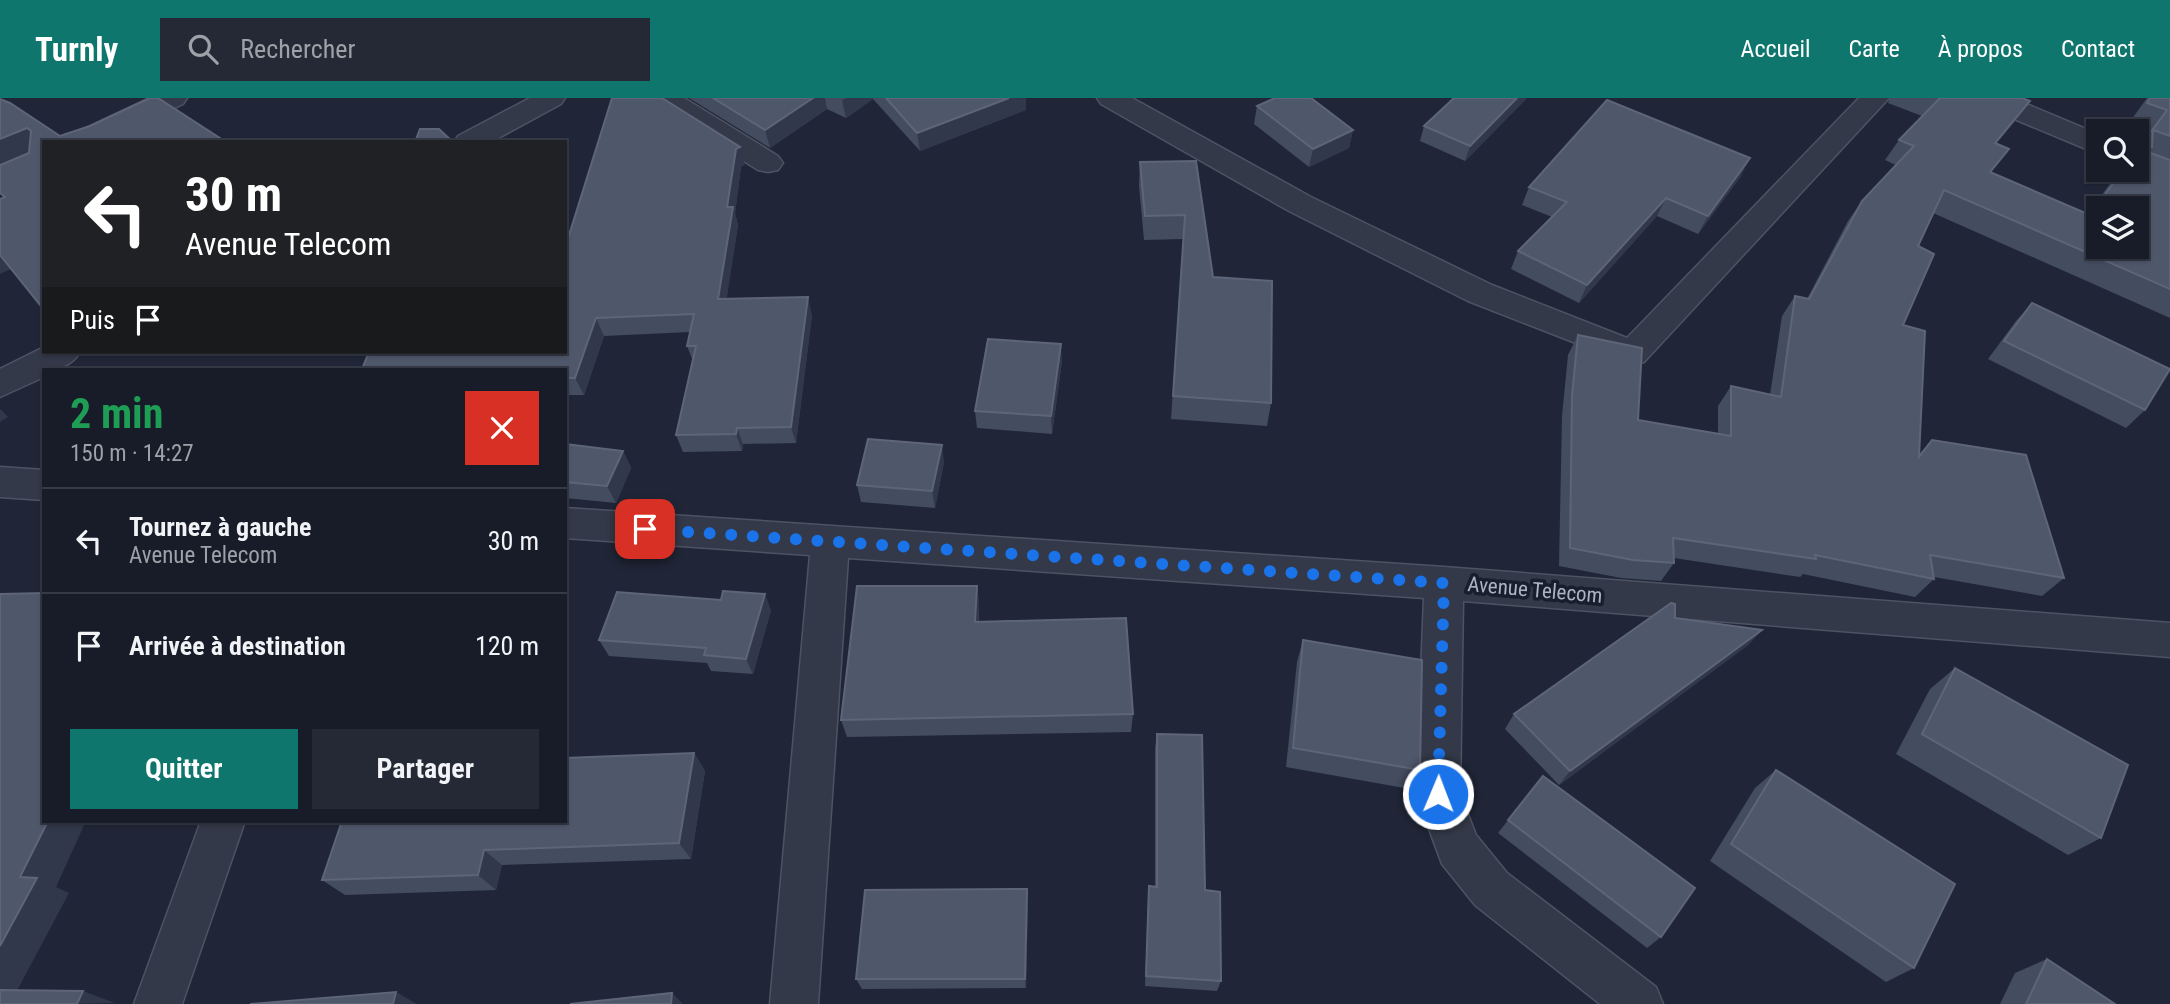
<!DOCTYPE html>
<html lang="fr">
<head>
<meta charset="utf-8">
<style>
  :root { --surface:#181c29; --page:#252935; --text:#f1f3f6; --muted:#9fa1a8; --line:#363a46; --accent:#0f766e }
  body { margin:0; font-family:"Roboto Condensed",sans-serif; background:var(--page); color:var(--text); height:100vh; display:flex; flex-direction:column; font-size:26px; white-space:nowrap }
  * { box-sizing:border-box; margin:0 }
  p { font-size:23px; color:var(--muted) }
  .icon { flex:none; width:38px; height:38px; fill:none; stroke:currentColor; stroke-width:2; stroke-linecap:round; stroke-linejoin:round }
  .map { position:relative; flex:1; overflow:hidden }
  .details { position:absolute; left:42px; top:270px; width:525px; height:455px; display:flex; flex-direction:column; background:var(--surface); border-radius:0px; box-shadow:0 2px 5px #0004,0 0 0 2px var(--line) }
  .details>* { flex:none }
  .top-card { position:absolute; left:42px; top:42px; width:525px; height:214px; border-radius:0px; box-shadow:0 2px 5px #0004,0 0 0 2px var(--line); background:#202124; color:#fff; overflow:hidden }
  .tools { position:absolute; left:2086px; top:21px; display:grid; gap:14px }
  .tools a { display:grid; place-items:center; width:63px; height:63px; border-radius:0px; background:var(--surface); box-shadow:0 2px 5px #0004,0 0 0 2px var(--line); font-size:35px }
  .pin { position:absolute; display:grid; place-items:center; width:60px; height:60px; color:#fff; margin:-30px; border-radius:14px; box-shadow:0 4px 10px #0006 }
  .me { position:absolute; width:77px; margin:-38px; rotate:1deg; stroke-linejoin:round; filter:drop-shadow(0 0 5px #0008) }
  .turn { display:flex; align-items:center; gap:24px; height:147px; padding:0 28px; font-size:32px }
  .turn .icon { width:91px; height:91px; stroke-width:2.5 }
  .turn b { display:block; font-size:49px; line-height:60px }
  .then { display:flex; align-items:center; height:66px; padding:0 28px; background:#0003; gap:14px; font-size:26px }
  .round { display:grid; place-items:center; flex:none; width:74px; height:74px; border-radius:0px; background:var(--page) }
  .headline { display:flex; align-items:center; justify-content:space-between; height:119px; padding:0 28px }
  h1 { font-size:42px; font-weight:700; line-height:52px; color:#1e9e55 }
  .button { display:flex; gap:14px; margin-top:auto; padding:14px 28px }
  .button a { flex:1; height:80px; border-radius:0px; background:var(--accent); color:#fff; font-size:28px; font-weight:700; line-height:80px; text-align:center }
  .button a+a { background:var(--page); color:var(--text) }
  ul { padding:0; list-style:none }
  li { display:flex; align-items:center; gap:21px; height:105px; padding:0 28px; border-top:2px solid var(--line) }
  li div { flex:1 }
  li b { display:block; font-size:26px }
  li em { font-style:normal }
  header { display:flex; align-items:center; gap:42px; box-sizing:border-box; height:98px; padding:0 35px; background:var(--accent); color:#fff }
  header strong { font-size:33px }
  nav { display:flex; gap:38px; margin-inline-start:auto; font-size:24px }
  .search { width:490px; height:63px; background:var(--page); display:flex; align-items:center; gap:18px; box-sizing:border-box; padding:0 24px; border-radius:0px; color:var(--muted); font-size:26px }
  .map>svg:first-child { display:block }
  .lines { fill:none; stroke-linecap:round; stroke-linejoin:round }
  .minor-casing { stroke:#4e5363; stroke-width:3 }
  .minor { fill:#333948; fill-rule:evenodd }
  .wall { fill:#444c60 }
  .shaded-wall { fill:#31384b }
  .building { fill:#4f576b; stroke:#5e6579; stroke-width:2; fill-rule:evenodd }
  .route { stroke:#1a73e8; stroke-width:12; stroke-dasharray:0 21.6 }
  .labels { text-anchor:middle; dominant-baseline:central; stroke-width:7; stroke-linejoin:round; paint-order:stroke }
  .street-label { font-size:21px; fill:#adb3c5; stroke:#191e2c }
</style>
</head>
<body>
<header>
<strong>Turnly</strong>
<div class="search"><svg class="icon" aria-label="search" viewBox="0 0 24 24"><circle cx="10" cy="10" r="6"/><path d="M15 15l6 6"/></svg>Rechercher</div>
<nav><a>Accueil</a><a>Carte</a><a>À propos</a><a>Contact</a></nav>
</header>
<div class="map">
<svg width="2170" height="906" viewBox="0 0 2170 906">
  <rect width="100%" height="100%" fill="#202637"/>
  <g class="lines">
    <g class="minor-casing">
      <g id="minor">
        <path d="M150,0h37l-4,6 -80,38h-38l4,-6z"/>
        <path d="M530,0h35l-4,6 -70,38h-37l4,-6z"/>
        <path d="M650,0h34l94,58 5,7 -5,7 -10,2 -10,-2 -104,-66z"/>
        <path d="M1097,0h35l179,99 181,88 135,53 232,-240h30l-245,264 -12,3 -164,-64 -179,-90 -188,-107z"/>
        <path d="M1974,0h38l86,36v20l-120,-50z"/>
        <path d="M44,249v5h36c-8,14 -21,17 -36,17v8l-44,20v-28z"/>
        <path d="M0,369l44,3v30l-44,-3z"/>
        <path d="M565,410l879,59 726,56v34l-707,-56 -3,193 16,41 31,38 149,114 7,17h-63l-125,-99 -33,-41 -26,-70 8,-196 -576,-40 -30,446h-48l40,-449 -245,-17z"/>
        <path d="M201,723h44l-63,183h-48z"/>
      </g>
    </g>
    <use href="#minor" class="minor"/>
  </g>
  <g class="wall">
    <path d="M689,0h337v12l-106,41 -47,-52 -27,19 -19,-9 -57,39z"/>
    <path d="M1527,0l-62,63 -45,-20 4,-15z"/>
    <path d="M1890,0h132l-8,24 -18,22 -5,29 97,41 32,-44h17v-23l12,-16 -20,-8 18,-25h23v220l-237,-105 -15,33 -15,79 16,129 13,-14 132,138 -22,18 -108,-19v2l-19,18 -112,-23 -3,3 -126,-19v5l-13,18 -40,-3 -62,-12 3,-150 6,-61 10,-20 60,85 80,14v-28l13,-20 39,9 12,-79 13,-20 12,3 41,-78 14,-20 34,-36 -11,-5 14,-20 23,-24 -34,-13z"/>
    <path d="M1257,8l96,24 -4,18 -40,19 -55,-43z"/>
    <path d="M1196,63l17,116 58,126 -4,23 -96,-7 12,-180 -39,1 -5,-54 1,-24z"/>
    <path d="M745,67l-4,2 -6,46 3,12 -12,74 86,16 -16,128 -53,1 -1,7 -59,1 -7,-17 17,-74 -6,-15 3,-14 -86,4 -20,59h-19v-147z"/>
    <path d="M1741,78l-43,58 -41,-18 -78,87 -68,-34 7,-18 34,-34 -30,-12 7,-18z"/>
    <path d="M2032,205l113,107 -19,18 -138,-69 28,-38z"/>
    <path d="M1062,263l-10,73 -75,-6 -2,-17z"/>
    <path d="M565,346l58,7 8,17 -15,35 -51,-5z"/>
    <path d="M944,364l-9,46 -74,-6 -4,-17z"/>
    <path d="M977,488l2,20v16l154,92 -2,18 -284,5 -6,-17z"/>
    <path d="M771,512l-18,64 -42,-3 -4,-8 -98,-7 -10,-16z"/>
    <path d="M1675,520l87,12 -14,15 -189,140 -54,-56 9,-15z"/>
    <path d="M1303,542l117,130 -10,19 -124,-22 11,-105z"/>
    <path d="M1955,570l146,170 -33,17 -172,-101 34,-65z"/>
    <path d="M1157,636l48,156 16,91 -4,10 -72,-5 3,-88 1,-12 6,1v-139z"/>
    <path d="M694,655l11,18 -14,88 -189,6 -6,25 -151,5 -23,-15z"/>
    <path d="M1776,672l138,198 -28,14 -176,-121 45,-73z"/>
    <path d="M1543,678l118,161 -14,11 -149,-115z"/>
    <path d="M1027,791l1,12 -2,87 -164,1 -6,-10z"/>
    <path d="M2047,861l68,45h-115l15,-31z"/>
  </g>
  <g class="shaded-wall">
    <path d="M813,0h12l2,11 -57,39 -5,-18z"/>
    <path d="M846,0h27v1l-27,19 -4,-18z"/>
    <path d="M1009,0h17v12l-106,41 -3,-18z"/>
    <path d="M1517,0h10l-62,63 5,-15z"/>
    <path d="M2030,3l-16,21 -35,42 16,-21z"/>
    <path d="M27,30l16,19 -43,17v-25z"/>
    <path d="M1353,32l-4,18 -40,19 4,-18z"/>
    <path d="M740,49l5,18 -4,2 -6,46 3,12 -14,92 -6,-18 9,-92 9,-58z"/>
    <path d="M1750,60l-9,18 -43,58 10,-18z"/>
    <path d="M1666,100l-9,18 -78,87 8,-18z"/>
    <path d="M0,156l13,14 -13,6z"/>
    <path d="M808,199l4,18 -16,128 -5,-16z"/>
    <path d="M596,220l8,18 -20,59 -9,-17z"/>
    <path d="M1061,246l1,17 -10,73 -1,-18z"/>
    <path d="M0,311l8,8 -8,5z"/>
    <path d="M737,330l6,16 -1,7 -6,-17z"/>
    <path d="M942,347l2,17 -9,46 -3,-17z"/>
    <path d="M623,353l8,17 -15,35 -9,-17z"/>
    <path d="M977,488l2,20 -1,35 -3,-19z"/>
    <path d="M765,496l6,16 -18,64 -7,-15z"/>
    <path d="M1762,532l-14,15 -189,140 11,-14z"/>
    <path d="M694,655l11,18 -14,88 -12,-16z"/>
    <path d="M48,723h38l-30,66 13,6 -58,109 -11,-4v-52l20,-69z"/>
    <path d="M484,752l18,15 -6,25 -18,-15z"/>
    <path d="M1027,791l1,12 -2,87 -1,-9z"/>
    <path d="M83,893l32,12 -38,1z"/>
    <path d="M396,894l21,12h-24z"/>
    <path d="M672,895l10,10v1h-11z"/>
  </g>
  <g class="building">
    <path d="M150,0h8l68,44h-182v168l-44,-55v-56l5,-2 -5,-4v-28l29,-12 2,-22 -4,-3 -27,11v-40l10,4 50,33 30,-10z"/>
    <path d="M612,0h50l78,49 -4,2 -9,58h6l-15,92 90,-2 -17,130 -54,1 -1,6 -60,1 20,-89h-9l7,-32 -98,4 -21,60h-10v-9h-203l7,-17h196v-104z"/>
    <path d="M713,0h100l-48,32z"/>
    <path d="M886,0h123l-92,35z"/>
    <path d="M1275,0h36l42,32 -40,19 -56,-43z"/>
    <path d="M1454,0h63l-47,48 -46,-20z"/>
    <path d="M1940,0h82l8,3 -35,42 14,6 -19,23 100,43 33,-45h14v-19l30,-41 -20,-7 3,-5h20v38l-17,-6 -1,17h-7v4l25,9v129l-226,-99 -26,56 16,8 -31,71 22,6 -6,126 13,-17 94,15 38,123 -134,-23 4,24 -119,-24 1,4 -143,-21 1,25 -41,-3 -63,-12 2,-152 6,-61 64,13 -4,72 93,16v-50l50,11 14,-101 14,3 53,-98 52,-55 -15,-6zM2098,110h39v39h-39z"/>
    <path d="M1607,2l143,58 -42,58 -42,-18 -79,87 -69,-34 49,-49 -38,-15z"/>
    <path d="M420,31h19l14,13h-38z"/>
    <path d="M1196,63l17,116 59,4 -1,122 -98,-7 12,-181 -40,1 -5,-54z"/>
    <path d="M2032,205l138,66 -25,41 -141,-69z"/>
    <path d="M988,241l73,5 -10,72 -76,-5z"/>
    <path d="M868,341l74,6 -10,46 -75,-6z"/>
    <path d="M565,346l58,7 -16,35 -42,-4z"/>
    <path d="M857,488h120l-2,36 151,-4 7,96 -292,6z"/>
    <path d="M723,493l42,3 -19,65 -42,-4 2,-7 -107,-8 18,-48 104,8z"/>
    <path d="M44,495v228h4l-28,56 17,1 -37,68v-352z"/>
    <path d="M1671,505l4,1v14l87,12 -192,141 -56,-57z"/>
    <path d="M1303,542l119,20 -2,110 -127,-22z"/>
    <path d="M1955,570l173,97 -27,73 -179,-104z"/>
    <path d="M1157,636l45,1 3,155 15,2 1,89 -75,-5 3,-90 8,1z"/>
    <path d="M694,655l-15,90 -195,7 -6,25 -156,5 20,-59h223v-63z"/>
    <path d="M1776,672l179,114 -41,84 -183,-124z"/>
    <path d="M1543,678l152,112 -34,49 -153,-117z"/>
    <path d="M1027,791l-2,90h-169l9,-89z"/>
    <path d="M2047,861l68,45h-89z"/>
    <path d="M0,892l83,1 -6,13h-77z"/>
    <path d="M396,894l-3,12h-143z"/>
    <path d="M672,895l-1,11h-101z"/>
  </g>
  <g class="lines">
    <path class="route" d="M645,431l799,54 -6,211"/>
  </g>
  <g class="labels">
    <g class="street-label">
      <text transform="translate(1535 492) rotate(5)">Avenue Telecom</text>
    </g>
  </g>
</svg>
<div class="tools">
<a><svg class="icon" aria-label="search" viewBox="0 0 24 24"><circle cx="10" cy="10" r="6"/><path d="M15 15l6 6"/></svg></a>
<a><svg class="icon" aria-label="layers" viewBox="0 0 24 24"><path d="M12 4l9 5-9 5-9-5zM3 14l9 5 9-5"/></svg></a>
</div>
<div class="pin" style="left:645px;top:431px;background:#d93025"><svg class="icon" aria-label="arrive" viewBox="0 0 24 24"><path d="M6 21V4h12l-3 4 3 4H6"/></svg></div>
<svg class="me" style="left:1438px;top:696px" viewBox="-20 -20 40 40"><circle r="17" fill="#1a73e8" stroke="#fff" stroke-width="3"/><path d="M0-11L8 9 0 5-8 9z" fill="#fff"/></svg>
<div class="top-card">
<div class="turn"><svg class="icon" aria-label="left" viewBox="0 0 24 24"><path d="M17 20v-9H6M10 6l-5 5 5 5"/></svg><div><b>30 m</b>Avenue Telecom</div></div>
<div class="then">Puis<svg class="icon" aria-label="arrive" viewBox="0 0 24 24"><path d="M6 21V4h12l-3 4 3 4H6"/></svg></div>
</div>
<section class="details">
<div class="headline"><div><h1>2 min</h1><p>150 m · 14:27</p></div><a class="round" style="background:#d93025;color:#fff"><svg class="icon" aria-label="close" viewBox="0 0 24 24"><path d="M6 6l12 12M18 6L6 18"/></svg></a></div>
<ul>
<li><svg class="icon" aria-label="left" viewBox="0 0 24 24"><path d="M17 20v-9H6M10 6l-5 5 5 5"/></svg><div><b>Tournez à gauche</b><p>Avenue Telecom</p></div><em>30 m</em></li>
<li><svg class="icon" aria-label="arrive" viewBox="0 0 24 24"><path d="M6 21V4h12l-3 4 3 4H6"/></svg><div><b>Arrivée à destination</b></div><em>120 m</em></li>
</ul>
<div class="button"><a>Quitter</a><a>Partager</a></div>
</section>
</div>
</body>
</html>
